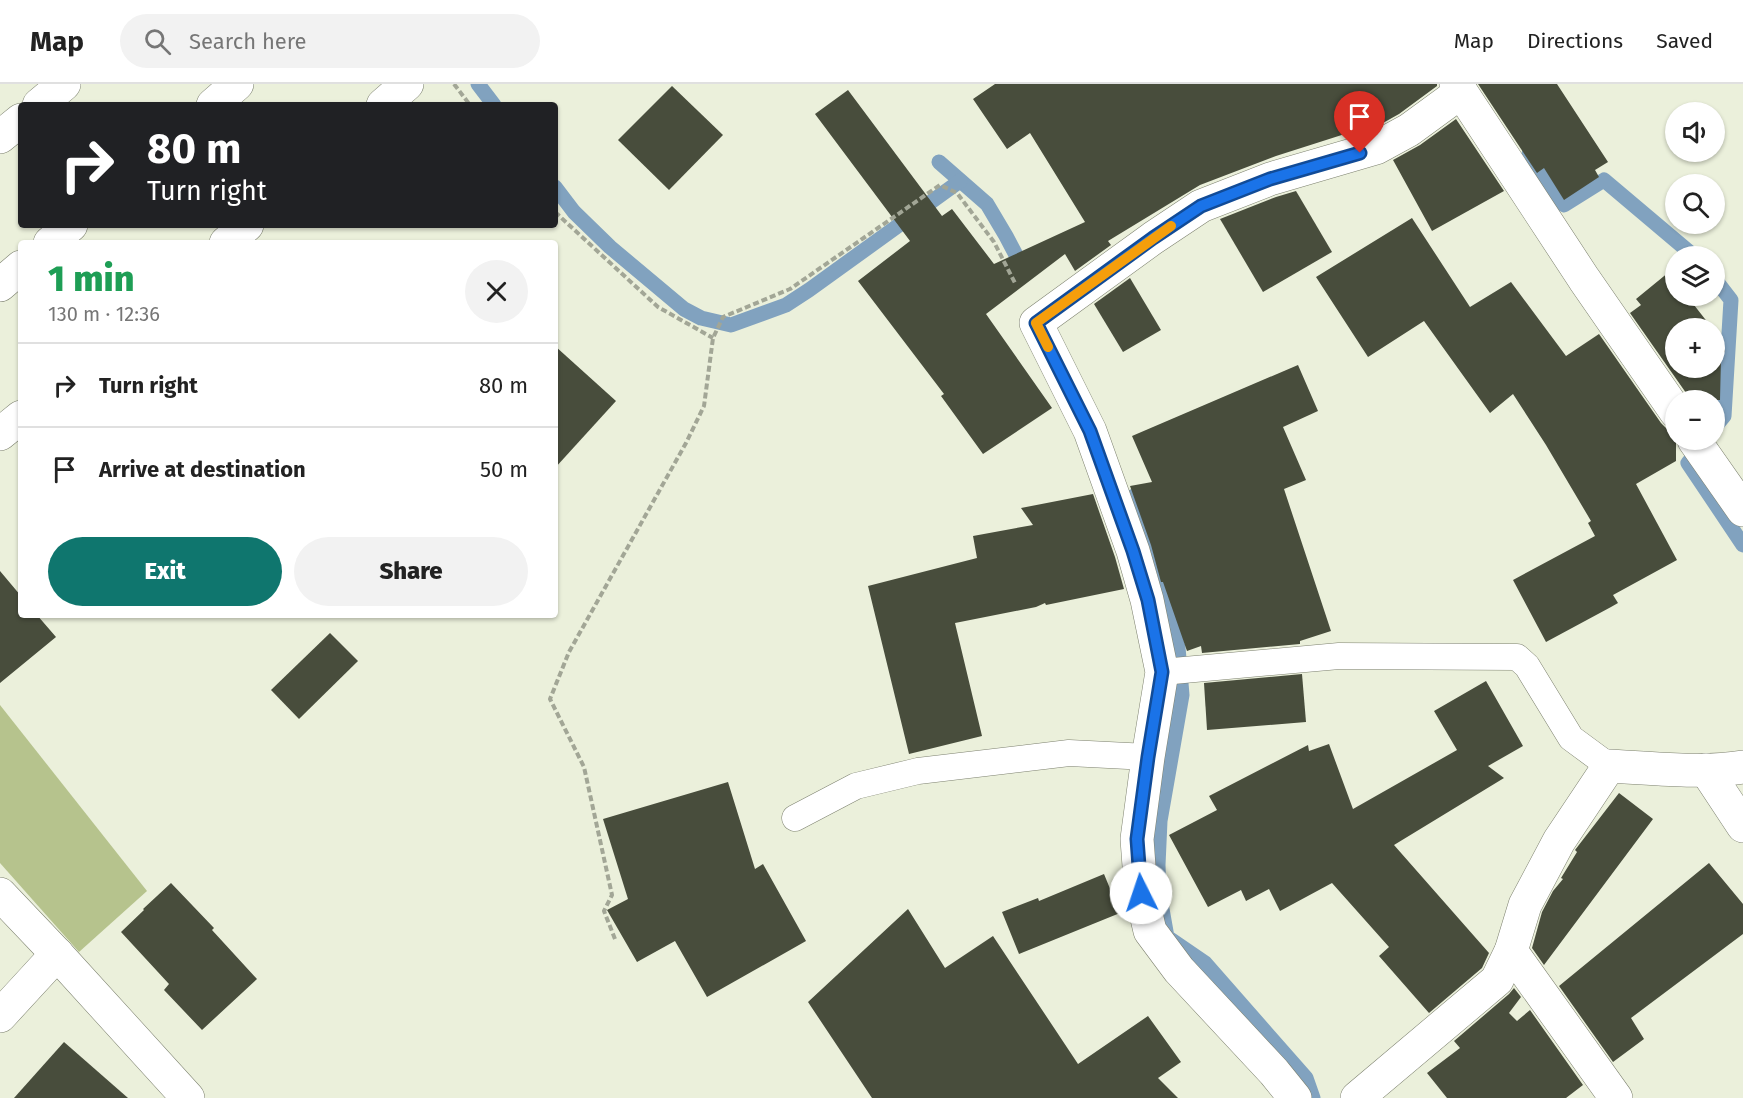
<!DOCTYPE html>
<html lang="en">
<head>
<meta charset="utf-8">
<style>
  :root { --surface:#fff; --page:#f2f2f2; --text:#222; --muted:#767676; --line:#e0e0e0; --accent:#0f766e }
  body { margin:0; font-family:"Fira Sans",sans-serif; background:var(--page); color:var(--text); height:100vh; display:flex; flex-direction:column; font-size:22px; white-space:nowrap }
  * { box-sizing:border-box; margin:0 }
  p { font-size:20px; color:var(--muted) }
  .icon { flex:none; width:33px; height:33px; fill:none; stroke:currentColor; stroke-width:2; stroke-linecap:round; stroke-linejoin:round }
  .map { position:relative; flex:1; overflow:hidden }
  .drawer { position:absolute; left:18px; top:156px; width:540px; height:378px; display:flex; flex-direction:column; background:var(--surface); border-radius:6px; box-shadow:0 2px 4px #0004 }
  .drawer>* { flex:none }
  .banner { position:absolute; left:18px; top:18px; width:540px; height:126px; border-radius:6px; box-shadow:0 2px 4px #0004; background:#202124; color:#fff; overflow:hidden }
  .controls { position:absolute; left:1665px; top:18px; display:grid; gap:12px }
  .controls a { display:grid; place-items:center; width:60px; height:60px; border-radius:50%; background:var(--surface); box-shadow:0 2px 4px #0004; font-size:30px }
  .pin { position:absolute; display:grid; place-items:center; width:51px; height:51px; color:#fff; margin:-62px -26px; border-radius:50% 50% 50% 0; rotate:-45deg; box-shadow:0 0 6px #0007 }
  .pin .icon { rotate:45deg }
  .me { position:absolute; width:66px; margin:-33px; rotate:356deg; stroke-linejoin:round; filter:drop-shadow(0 0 4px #0008) }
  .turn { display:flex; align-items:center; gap:21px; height:126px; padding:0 30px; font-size:27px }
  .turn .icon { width:78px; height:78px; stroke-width:2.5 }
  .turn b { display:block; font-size:42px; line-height:51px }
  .round { display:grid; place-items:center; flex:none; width:63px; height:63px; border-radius:32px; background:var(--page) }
  .summary { display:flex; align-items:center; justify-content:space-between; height:102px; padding:0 30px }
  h1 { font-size:36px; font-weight:800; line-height:45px; color:#1e9e55 }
  .cta { display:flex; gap:12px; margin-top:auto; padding:12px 30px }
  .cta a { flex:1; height:69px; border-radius:36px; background:var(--accent); color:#fff; font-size:24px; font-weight:800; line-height:69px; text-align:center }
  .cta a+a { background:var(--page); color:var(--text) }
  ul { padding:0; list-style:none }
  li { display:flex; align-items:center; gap:18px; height:84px; padding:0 30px; border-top:2px solid var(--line) }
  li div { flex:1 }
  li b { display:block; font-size:22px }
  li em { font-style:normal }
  header { display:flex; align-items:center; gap:36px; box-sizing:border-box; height:84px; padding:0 30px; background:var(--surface); border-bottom:2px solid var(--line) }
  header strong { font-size:28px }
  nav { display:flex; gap:33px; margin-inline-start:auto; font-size:21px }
  .search { width:420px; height:54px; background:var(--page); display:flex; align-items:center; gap:15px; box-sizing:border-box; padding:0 21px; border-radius:33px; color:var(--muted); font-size:22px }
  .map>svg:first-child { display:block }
  .green { fill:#b6c38d }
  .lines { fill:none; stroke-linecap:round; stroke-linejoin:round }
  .stream { stroke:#81a2bf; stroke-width:15 }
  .building { fill:#484d3c }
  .lane-casing { stroke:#7d816f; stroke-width:27 }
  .street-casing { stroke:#7d816f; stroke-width:34 }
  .highway-casing { stroke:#7d816f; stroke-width:34 }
  .path { stroke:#a2a696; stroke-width:4; stroke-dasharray:6 3; stroke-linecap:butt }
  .lane { stroke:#fff; stroke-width:26 }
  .street { stroke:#fff; stroke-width:33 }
  .highway { stroke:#fff; stroke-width:33 }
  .route-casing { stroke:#114b97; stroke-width:15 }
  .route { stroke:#1a73e8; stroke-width:10 }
  .slow { stroke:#f59e0b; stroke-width:10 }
</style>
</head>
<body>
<header>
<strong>Map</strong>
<div class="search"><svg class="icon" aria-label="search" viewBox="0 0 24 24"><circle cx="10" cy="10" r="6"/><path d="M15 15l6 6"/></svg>Search here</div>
<nav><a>Map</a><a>Directions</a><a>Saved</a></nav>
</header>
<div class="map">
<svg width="1743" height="1014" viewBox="0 0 1743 1014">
  <rect width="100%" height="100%" fill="#ebf0db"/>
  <path class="green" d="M0,621l147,186 -68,61 -79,-89z"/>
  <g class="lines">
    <g class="stream">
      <path d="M478,0l16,21"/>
      <path d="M1529,70l35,51 40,-25 90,76"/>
      <path d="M939,78l48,42 19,32 19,36"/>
      <path d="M555,103l19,25 36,35 74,62 17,9 30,7 55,-20 23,-15 151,-109"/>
      <path d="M1714,194l17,22 -7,116 -10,12"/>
      <path d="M1701,363l-13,16 55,82"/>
      <path d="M1134,412l44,151 4,48 -22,126 -2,44 1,27 8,45 38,26 101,115 7,20"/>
    </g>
  </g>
  <g class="building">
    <path d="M995,0h442v2l-38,28 -25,14 -1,-3 -97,31 -76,29 -92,56 3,4 -36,26 -10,-17 -79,60 66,94 -69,46 -42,-58 3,-2 -86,-113 52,-40 -95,-127 33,-24 94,126 10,-7 42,55 91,-42 -55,-89 -23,16 -34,-50z"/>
    <path d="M1478,0h79l51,78 -13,8 4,7 -35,23 -20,-32 -7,5z"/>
    <path d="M672,2l51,49 -54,55 -51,-50z"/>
    <path d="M1456,35l48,72 -72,40 -39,-71 27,-15z"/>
    <path d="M1296,107l36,61 -69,40 -43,-73 56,-22z"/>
    <path d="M1412,134l58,89 41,-25 55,74 33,-22 62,89 6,6 9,1v31l-40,23 41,76 -64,35 5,8 -7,4 -65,35 -33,-62 82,-44 -7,-13 3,-2 -45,-76 -33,-51 -23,19 -66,-92 -56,36 -52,-80z"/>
    <path d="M1669,188l7,9v15h11l25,32h-36v40h38v-35l11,18 -4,7 -1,42h-29l-61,-87 11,-8 -5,-6z"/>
    <path d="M1130,194l31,52 -38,22 -29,-48z"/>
    <path d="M555,262l61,55 -61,67z"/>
    <path d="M1298,281l20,46 -35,16 23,53 -22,9 47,142 -31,10v3l-98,9 -1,-7 -14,5 -24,-69h-2l-10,-37 -21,-59 22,-4 -20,-46z"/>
    <path d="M1093,410l22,63 9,32 -78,16 -1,-2 -9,4 -81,16 27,113 -73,18 -41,-168 109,-28 -4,-22 60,-11 -12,-17z"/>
    <path d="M0,487l21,25v19h16l19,22 -56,46z"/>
    <path d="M330,549l28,28 -59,58 -28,-29z"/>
    <path d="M1302,590l4,48 -99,8 -3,-47z"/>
    <path d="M1486,597l37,65 -35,20 16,12 -110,67 95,108 -7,15 -53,45 -50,-57 10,-9 -57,-64 -52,28 -11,-22 -23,12 -5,-11 -33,17 -39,-72 48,-25 -8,-14 99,-51 1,6 20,-7 24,65 104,-59 -23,-39z"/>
    <path d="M728,698l27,87 8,-5 43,77 -99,56 -32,-56 -38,21 -30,-52 21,-11 -25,-80z"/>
    <path d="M1619,709l34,26 -109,146 -12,-17 10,-36 11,-21 10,-12 -2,-1 16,-26 -2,-2z"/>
    <path d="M1709,779l34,41v30l-112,84 13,21 -31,23 -54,-76z"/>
    <path d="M1104,790l16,39 -101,41 -17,-42 36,-14 1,3z"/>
    <path d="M171,799l43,45 -2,2 45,49 -55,51 -38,-40 5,-6 -48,-52 23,-22 -1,-1z"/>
    <path d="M908,825l37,59 48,-32 85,128 70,-48 33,46 -23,16 20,20h-306l-64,-96z"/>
    <path d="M1514,904l7,9 -12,16 8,8 13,-11 53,75 -17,13h-119l-20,-25 33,-25 -6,-7 55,-47z"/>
    <path d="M64,958l64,56h-114z"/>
  </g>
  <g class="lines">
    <g class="lane-casing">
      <g id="lane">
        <path d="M1162,588l177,-16 178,1 10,9 44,72 38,28"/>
        <path d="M795,734l61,-32 62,-15 151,-18 79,4"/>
      </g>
    </g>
    <g class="street-casing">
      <g id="street">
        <path d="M1456,0l128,195 92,133"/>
        <path d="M383,21l24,-21"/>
        <path d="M226,159l21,-18"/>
        <path d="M0,350l21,-17"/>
        <path d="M1694,356l49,70"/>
        <path d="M1706,686l37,56"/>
        <path d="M0,810l57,60 131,144"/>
        <path d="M1511,867l105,147"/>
        <path d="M0,932l57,-62"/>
        <path d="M1295,1014l-21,-26 -95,-102 -29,-39 -9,-38 -4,-54 11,-82 14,-85 -15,-72 -14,-49 -43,-120 -54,-108 117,-85 48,-32 69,-27 106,-31 33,-18 52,-38"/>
        <path d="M1357,1014l140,-118 14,-29 14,-46 34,-64 50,-75c43,2 92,8 134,1"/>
      </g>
    </g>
    <g class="highway-casing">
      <g id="highway">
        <path d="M39,21l25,-21"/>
        <path d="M213,21l24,-21"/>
        <path d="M0,53l21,-17"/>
        <path d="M50,159l21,-18"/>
        <path d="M0,201l21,-18"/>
      </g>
    </g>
    <g class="path">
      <path d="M454,0l16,21"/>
      <path d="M555,128l103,95 55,31"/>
      <path d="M615,855l-11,-28 8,-16 -28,-128 -34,-68 19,-47 117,-209 18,-37 9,-68 10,-21 67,-28 150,-104 17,8 37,49 22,43"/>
    </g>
    <use href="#lane" class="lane"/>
    <use href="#street" class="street"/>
    <use href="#highway" class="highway"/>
  </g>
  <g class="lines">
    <g class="route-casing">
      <path id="route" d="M1141,809l-4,-54 11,-82 14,-85 -14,-72 -15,-49 -43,-120 -54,-108 117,-85 48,-32 69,-27 90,-26"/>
    </g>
    <use href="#route" class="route"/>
    <path class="slow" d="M1048,263l-12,-24 135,-97"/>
  </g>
</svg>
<div class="controls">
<a><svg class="icon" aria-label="sound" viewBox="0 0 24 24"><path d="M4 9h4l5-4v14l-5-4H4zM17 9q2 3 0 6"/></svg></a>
<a><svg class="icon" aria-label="search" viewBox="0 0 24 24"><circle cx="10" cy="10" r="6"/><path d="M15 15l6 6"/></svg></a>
<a><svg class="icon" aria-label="layers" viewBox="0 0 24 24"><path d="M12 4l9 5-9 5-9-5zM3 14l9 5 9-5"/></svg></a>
<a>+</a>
<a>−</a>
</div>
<div class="pin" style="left:1360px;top:69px;background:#d93025"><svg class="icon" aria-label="arrive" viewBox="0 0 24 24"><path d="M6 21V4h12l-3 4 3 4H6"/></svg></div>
<svg class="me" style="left:1141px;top:809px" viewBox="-20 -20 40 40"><circle r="19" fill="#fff"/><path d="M0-13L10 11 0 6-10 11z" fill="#1a73e8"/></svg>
<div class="banner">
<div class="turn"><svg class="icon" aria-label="right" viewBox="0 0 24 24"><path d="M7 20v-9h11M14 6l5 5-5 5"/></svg><div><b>80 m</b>Turn right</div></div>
</div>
<section class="drawer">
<div class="summary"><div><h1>1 min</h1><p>130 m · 12:36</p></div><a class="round"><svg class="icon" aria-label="close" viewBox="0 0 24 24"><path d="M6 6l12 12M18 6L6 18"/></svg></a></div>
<ul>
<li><svg class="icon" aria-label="right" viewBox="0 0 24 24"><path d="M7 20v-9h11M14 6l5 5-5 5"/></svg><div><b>Turn right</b></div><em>80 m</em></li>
<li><svg class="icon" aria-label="arrive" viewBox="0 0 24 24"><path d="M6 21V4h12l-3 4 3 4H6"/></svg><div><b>Arrive at destination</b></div><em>50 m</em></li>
</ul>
<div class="cta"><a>Exit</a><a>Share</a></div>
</section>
</div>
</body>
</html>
